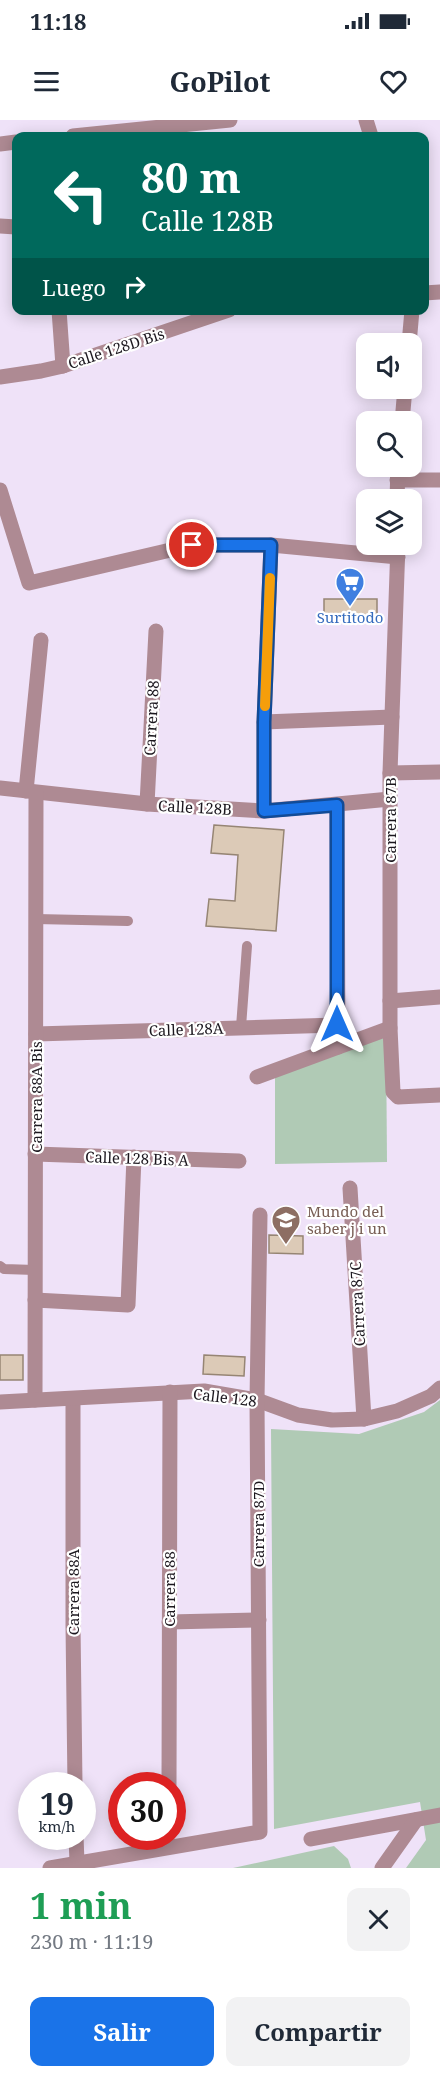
<!DOCTYPE html>
<html lang="es">
<head>
<meta charset="utf-8">
<style>
  :root { --surface:#fff; --page:#f2f2f3; --text:#1f2937; --muted:#747a83; --accent:#1a73e8 }
  body { margin:0; font-family:"Noto Serif",serif; background:var(--page); color:var(--text); height:100vh; display:flex; flex-direction:column; font-size:22px; white-space:nowrap }
  * { box-sizing:border-box; margin:0 }
  p { font-size:20px; color:var(--muted) }
  .icon { flex:none; width:33px; height:33px; fill:none; stroke:currentColor; stroke-width:2; stroke-linecap:round; stroke-linejoin:round }
  .map { position:relative; height:1748px; overflow:hidden }
  .details { display:flex; flex-direction:column; background:var(--surface); flex:1 }
  .details>* { flex:none }
  .hud { position:absolute; left:12px; top:12px; width:417px; height:183px; border-radius:12px; box-shadow:0 3px 15px #0003; background:#00695c; color:#fff; overflow:hidden }
  .fabs { position:absolute; left:356px; top:213px; display:grid; gap:12px }
  .fabs a { display:grid; place-items:center; width:66px; height:66px; border-radius:12px; background:var(--surface); box-shadow:0 3px 15px #0003; font-size:30px }
  .speed { position:absolute; left:18px; top:1652px; display:flex; gap:12px; font-size:30px; font-weight:700; text-align:center }
  .speed>* { display:grid; place-content:center; width:78px; height:78px; border-radius:50%; background:var(--surface); box-shadow:0 3px 15px #0003; line-height:1 }
  .speed small { font-size:15px; font-weight:400 }
  .speed .limit { border:9px solid #d22; background:#fff; color:#111 }
  .pin { position:absolute; display:grid; place-items:center; width:51px; height:51px; color:#fff; margin:-26px; border:3px solid #fff; border-radius:50%; box-shadow:0 2px 6px #0007 }
  .me { position:absolute; width:66px; margin:-33px; rotate:0deg; stroke-linejoin:round; filter:drop-shadow(0 0 4px #0008) }
  .turn { display:flex; align-items:center; gap:21px; height:126px; padding:0 30px; font-size:27px }
  .turn .icon { width:78px; height:78px; stroke-width:2.5 }
  .turn b { display:block; font-size:42px; line-height:51px }
  .then { display:flex; align-items:center; height:57px; padding:0 30px; background:#0003; gap:12px; font-size:22px }
  .round { display:grid; place-items:center; flex:none; width:63px; height:63px; border-radius:12px; background:var(--page) }
  .headline { display:flex; align-items:center; justify-content:space-between; height:102px; padding:0 30px }
  h1 { font-size:36px; font-weight:700; line-height:45px; color:#1e9e55 }
  .button { display:flex; gap:12px; margin-top:auto; padding:12px 30px }
  .button a { flex:1; height:69px; border-radius:12px; background:var(--accent); color:#fff; font-size:24px; font-weight:700; line-height:69px; text-align:center }
  .button a+a { background:var(--page); color:var(--text) }
  .status { display:flex; justify-content:space-between; align-items:center; height:42px; padding:0 30px; background:var(--surface); direction:ltr }
  .status svg { height:16px; fill:currentColor }
  header { display:flex; justify-content:space-between; align-items:center; height:78px; padding:0 30px; background:var(--surface); font-size:27px; font-weight:700 }
  .map>svg:first-child { display:block }
  .green { fill:#b0cab5 }
  .building { fill:#dccab7; stroke:#968574; stroke-width:1.5 }
  .lines { fill:none; stroke-linecap:round; stroke-linejoin:round }
  .service { stroke:#ae8a93; stroke-width:10 }
  .minor { stroke:#ae8a93; stroke-width:15 }
  .route-casing { stroke:#114b97; stroke-width:15 }
  .route { stroke:#1a73e8; stroke-width:10 }
  .slow { stroke:#f59e0b; stroke-width:10 }
  .labels { text-anchor:middle; dominant-baseline:central; stroke-width:4.5; stroke-linejoin:round; paint-order:stroke }
  .street-label { font-size:15px; fill:#1b171e; stroke:#fff }
  .shop-label { font-size:15px; fill:#366cbe; stroke:#fff }
  .education-label { font-size:15px; fill:#785e54; stroke:#fff; text-anchor:start }
</style>
</head>
<body>
<div class="status"><b>11:18</b><svg viewBox="0 0 49 12"><path d="M0 12V9h3v3zM5 12V6h3v6zM10 12V3h3v9zM15 12V0h3v12zM26 1h20v11H26zM47 4h2v5h-2z"/></svg></div>
<header><svg class="icon" aria-label="menu" viewBox="0 0 24 24"><path d="M4 6h16M4 12h16M4 18h16"/></svg>GoPilot<svg class="icon" aria-label="heart" viewBox="0 0 24 24"><path d="M12 20l-8-8c-3-5 5-10 8-4 3-6 11-1 8 4z"/></svg></header>
<div class="map">
<svg width="440" height="1748" viewBox="0 0 440 1748">
  <rect width="100%" height="100%" fill="#efe2f8"/>
  <g class="green">
    <path d="M386,916l1,126 -112,2v-90z"/>
    <path d="M440,1280v468h-34l20,-28 -6,-38 -146,27 -3,-400 88,5 65,-22z"/>
    <path d="M334,1726l14,13 3,9h-118z"/>
  </g>
  <g class="building">
    <rect x="324" y="479" width="53" height="19"/>
    <path d="M214,705l70,5 -8,101 -70,-5 3,-27 26,2 3,-46 -27,-2z"/>
    <path d="M269,1115l34,1v18l-34,-1z"/>
    <rect x="0" y="1235" width="23" height="25"/>
    <path d="M204,1235l41,2 -1,19 -41,-2z"/>
  </g>
  <g class="lines">
    <g class="service">
      <path d="M36,799l92,2"/>
      <path d="M241,907l6,-81"/>
      <path d="M0,1146l4,3 31,1"/>
    </g>
    <g class="minor">
      <path d="M366,0l5,16"/>
      <path d="M73,16l157,-16"/>
      <path d="M0,24l16,-2"/>
      <path d="M0,106l16,1"/>
      <path d="M424,173l16,-1"/>
      <path d="M59,190l4,56"/>
      <path d="M409,224l3,-34"/>
      <path d="M0,257l41,-6 22,-5 166,-56"/>
      <path d="M402,302l3,-34"/>
      <path d="M397,360h43"/>
      <path d="M0,370l29,93 163,-38h79l127,12"/>
      <path d="M397,380l1,-34"/>
      <path d="M398,424l-8,229v255l3,64 5,5 42,-2"/>
      <path d="M264,602l128,-5"/>
      <path d="M390,653l50,-1"/>
      <path d="M0,668l147,16 117,7 126,-12"/>
      <path d="M26,671l15,-151"/>
      <path d="M147,684l9,-173"/>
      <path d="M337,685l1,242"/>
      <path d="M264,691v-89l7,-177"/>
      <path d="M390,881l50,-4"/>
      <path d="M36,914l301,-9"/>
      <path d="M257,957l133,-49"/>
      <path d="M35,1034l204,7"/>
      <path d="M350,1068l14,231"/>
      <path d="M35,1180l93,5 6,-148"/>
      <path d="M73,1279v226l2,160"/>
      <path d="M35,1280l1,-607"/>
      <path d="M0,1282l204,-11 53,9 41,15 34,5 32,-1 33,-8 34,-15 9,-8"/>
      <path d="M169,1502l90,-2"/>
      <path d="M169,1665l1,-393"/>
      <path d="M76,1716l1,27"/>
      <path d="M311,1719l129,-24"/>
      <path d="M50,1748l210,-36 -3,-432 3,-185"/>
      <path d="M382,1748l34,-48"/>
    </g>
  </g>
  <g class="lines">
    <g class="route-casing">
      <path id="route" d="M192,425h79l-7,177v89l73,-6v219"/>
    </g>
    <use href="#route" class="route"/>
    <path class="slow" d="M265,586l5,-128"/>
  </g>
  <defs>
    <g id="supermarket-pin" transform="scale(1.5)"><path d="M0 17L-7.5 6A9.5 9.5 0 1 1 7.5 6Z" fill="#3f7fe0" stroke="#fff"/><path d="M-6-5.5h2.5l.6 2H6L4.5 2H-2.5L-4.4-4H-6ZM-1.5 3.2a1.3 1.3 0 1 0 .1 0ZM3 3.2a1.3 1.3 0 1 0 .1 0Z" fill="#fff"/></g>
    <g id="school-pin" transform="scale(1.5)"><path d="M0 17L-7.5 6A9.5 9.5 0 1 1 7.5 6Z" fill="#8d6e63" stroke="#fff"/><path d="M0-5L7-2L0 1L-7-2ZM-4 1L0 2.5L4 1V4Q0 6-4 4Z" fill="#fff"/></g>
  </defs>
  <g fill-rule="evenodd">
    <use href="#supermarket-pin" x="350" y="462"/>
    <use href="#school-pin" x="286" y="1100"/>
  </g>
  <g class="labels">
    <g class="street-label">
      <text transform="translate(116 228) rotate(-18)">Calle 128D Bis</text>
      <text transform="translate(151 598) rotate(-87)">Carrera 88</text>
      <text transform="translate(195 687) rotate(3)">Calle 128B</text>
      <text transform="translate(390 700) rotate(-90)">Carrera 87B</text>
      <text transform="translate(186 909) rotate(-2)">Calle 128A</text>
      <text transform="translate(36 977) rotate(-90)">Carrera 88A Bis</text>
      <text transform="translate(137 1038) rotate(2)">Calle 128 Bis A</text>
      <text transform="translate(357 1184) rotate(-93)">Carrera 87C</text>
      <text transform="translate(225 1277) rotate(7)">Calle 128</text>
      <text transform="translate(258 1404) rotate(-90)">Carrera 87D</text>
      <text transform="translate(169 1469) rotate(-90)">Carrera 88</text>
      <text transform="translate(73 1472) rotate(-90)">Carrera 88A</text>
    </g>
    <g class="shop-label">
      <text x="350" y="497">Surtitodo</text>
    </g>
    <g class="education-label">
      <text x="307" y="1091">Mundo del<tspan x="307" dy="17">saber j i un</tspan></text>
    </g>
  </g>
</svg>
<div class="fabs">
<a><svg class="icon" aria-label="sound" viewBox="0 0 24 24"><path d="M4 9h4l5-4v14l-5-4H4zM17 9q2 3 0 6"/></svg></a>
<a><svg class="icon" aria-label="search" viewBox="0 0 24 24"><circle cx="10" cy="10" r="6"/><path d="M15 15l6 6"/></svg></a>
<a><svg class="icon" aria-label="layers" viewBox="0 0 24 24"><path d="M12 4l9 5-9 5-9-5zM3 14l9 5 9-5"/></svg></a>
</div>
<div class="speed"><div>19<small>km/h</small></div><div class="limit">30</div></div>
<div class="pin" style="left:192px;top:425px;background:#d93025"><svg class="icon" aria-label="arrive" viewBox="0 0 24 24"><path d="M6 21V4h12l-3 4 3 4H6"/></svg></div>
<svg class="me" style="left:337px;top:904px" viewBox="-20 -20 40 40"><path d="M0-17L14 15 0 8-14 15z" fill="#1a73e8" stroke="#fff" stroke-width="4"/></svg>
<div class="hud">
<div class="turn"><svg class="icon" aria-label="left" viewBox="0 0 24 24"><path d="M17 20v-9H6M10 6l-5 5 5 5"/></svg><div><b>80 m</b>Calle 128B</div></div>
<div class="then">Luego<svg class="icon" aria-label="right" viewBox="0 0 24 24"><path d="M7 20v-9h11M14 6l5 5-5 5"/></svg></div>
</div>
</div>
<section class="details">
<div class="headline"><div><h1>1 min</h1><p>230 m · 11:19</p></div><a class="round"><svg class="icon" aria-label="close" viewBox="0 0 24 24"><path d="M6 6l12 12M18 6L6 18"/></svg></a></div>
<div class="button"><a>Salir</a><a>Compartir</a></div>
</section>
</body>
</html>
